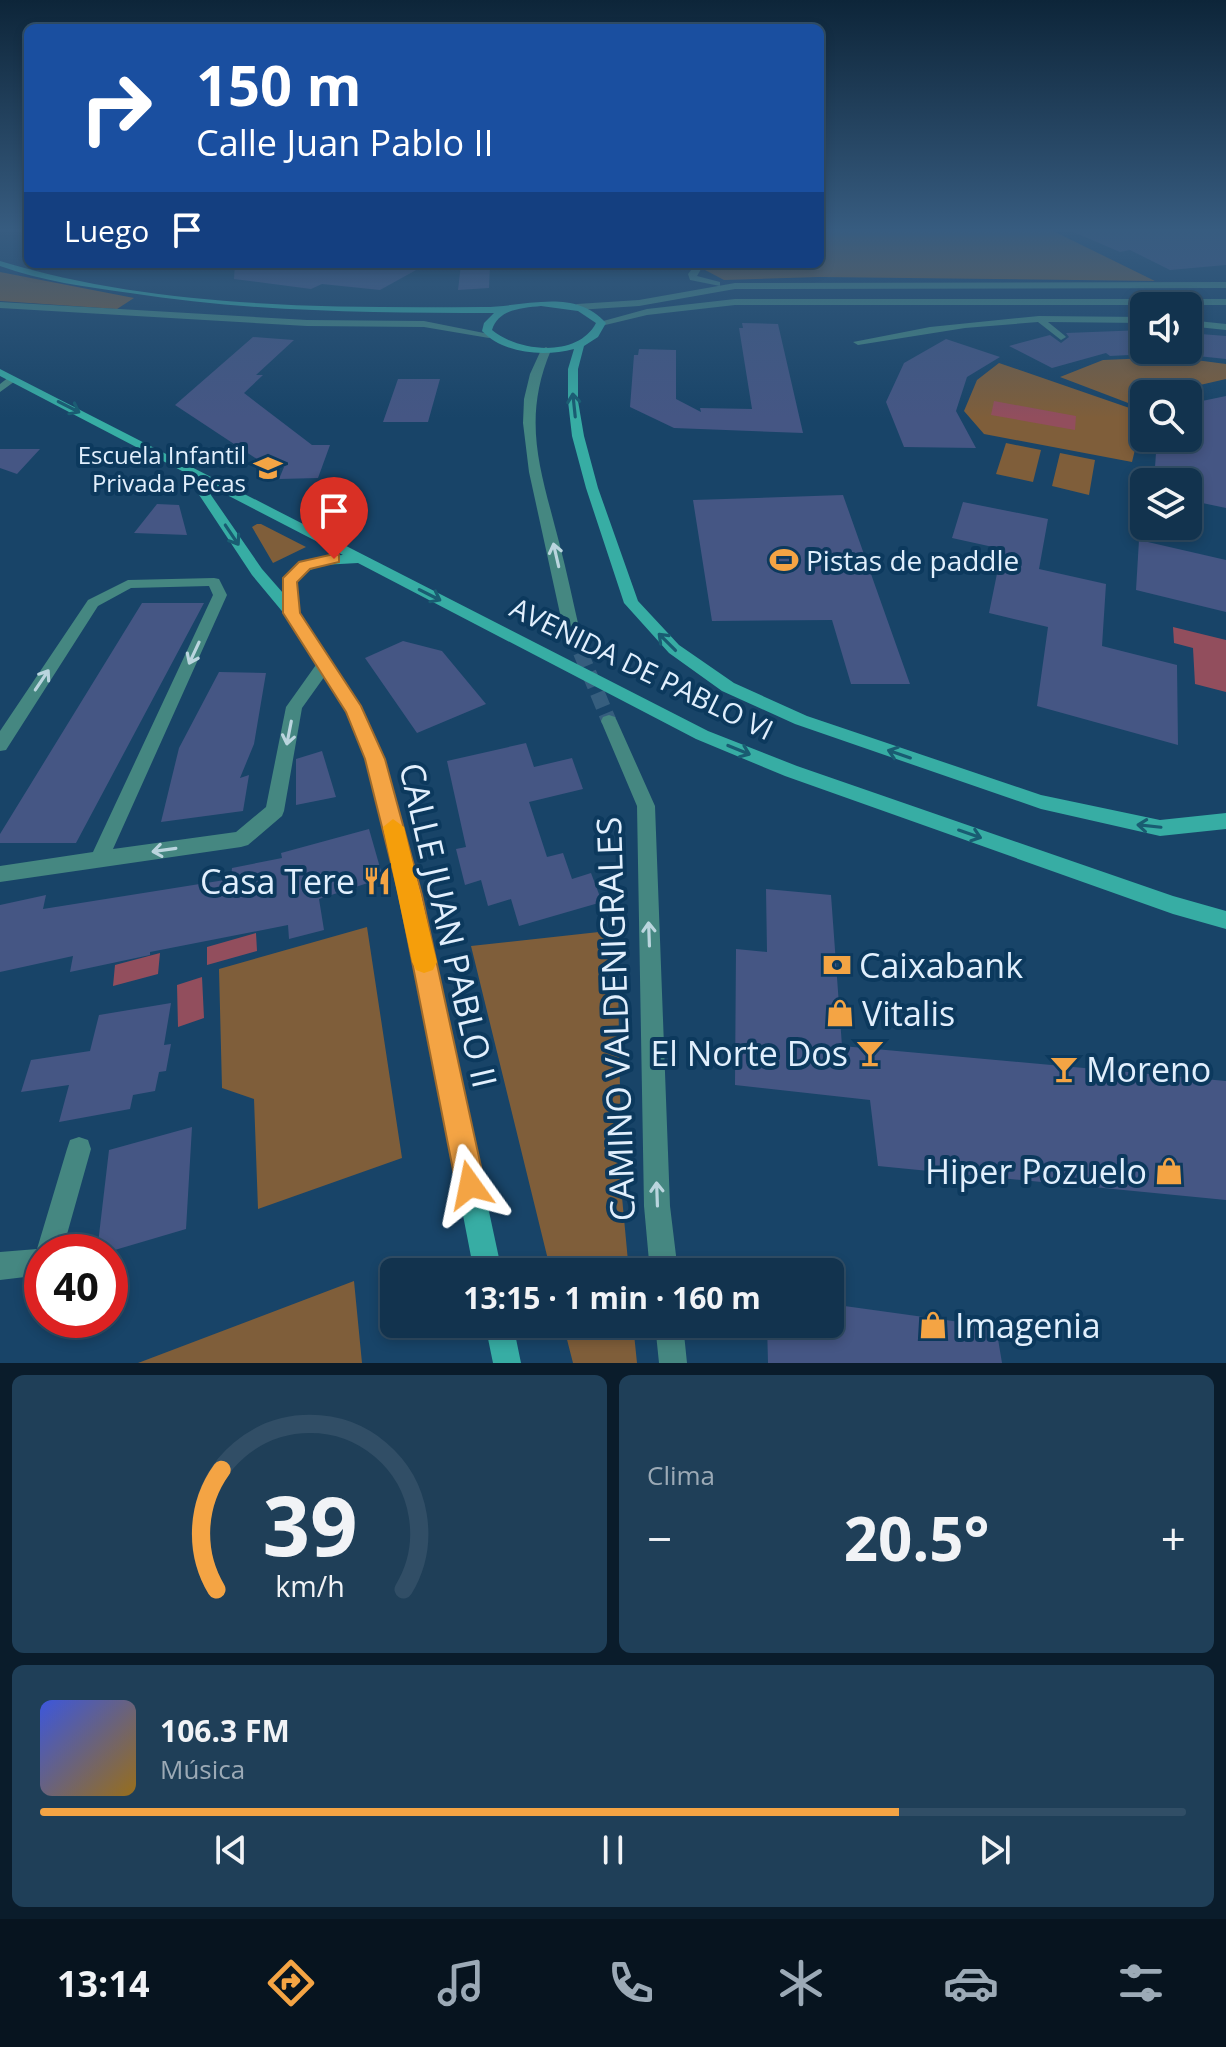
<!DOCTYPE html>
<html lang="es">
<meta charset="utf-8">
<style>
body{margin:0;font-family:"Open Sans",sans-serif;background:#1f3f58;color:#f1f3f6;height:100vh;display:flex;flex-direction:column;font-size:30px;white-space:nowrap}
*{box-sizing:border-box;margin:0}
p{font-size:26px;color:#9caab6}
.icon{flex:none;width:44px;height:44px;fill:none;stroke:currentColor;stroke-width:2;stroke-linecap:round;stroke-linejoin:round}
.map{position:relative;height:1363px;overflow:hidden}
.drawer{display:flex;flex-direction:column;gap:12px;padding:12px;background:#0a1c2b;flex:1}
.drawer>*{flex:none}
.hud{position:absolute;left:24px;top:24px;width:800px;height:244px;border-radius:12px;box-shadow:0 4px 12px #0003,0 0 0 2px #314e66;background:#1a4fa0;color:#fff;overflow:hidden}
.fabs{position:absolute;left:1130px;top:292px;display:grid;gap:16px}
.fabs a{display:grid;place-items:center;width:72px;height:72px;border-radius:12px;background:#12334e;box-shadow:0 4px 12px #0003,0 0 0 2px #314e66;font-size:40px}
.speed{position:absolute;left:24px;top:1234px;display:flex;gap:16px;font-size:40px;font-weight:700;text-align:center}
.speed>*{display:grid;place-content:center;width:104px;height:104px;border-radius:50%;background:#12334e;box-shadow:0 4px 12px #0003,0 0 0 2px #314e66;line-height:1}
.speed .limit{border:12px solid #d22;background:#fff;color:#111}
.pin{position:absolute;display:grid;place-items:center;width:68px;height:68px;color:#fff;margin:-82px -34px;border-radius:50% 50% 50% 0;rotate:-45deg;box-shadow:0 0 8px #0007}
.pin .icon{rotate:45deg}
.me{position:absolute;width:88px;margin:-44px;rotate:348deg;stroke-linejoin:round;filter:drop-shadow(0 0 6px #0008)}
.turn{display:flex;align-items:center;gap:28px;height:168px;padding:0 40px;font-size:36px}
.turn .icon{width:104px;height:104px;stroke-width:2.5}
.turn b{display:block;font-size:56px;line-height:68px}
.then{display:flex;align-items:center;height:76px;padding:0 40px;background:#0003;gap:16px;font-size:30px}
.big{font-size:60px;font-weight:700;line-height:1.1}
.drawer .widget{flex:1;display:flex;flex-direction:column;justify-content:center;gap:12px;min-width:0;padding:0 28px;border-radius:12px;background:#1f3f58}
.drawer .dial{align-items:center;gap:0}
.dial svg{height:208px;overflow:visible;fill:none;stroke:#314e66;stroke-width:7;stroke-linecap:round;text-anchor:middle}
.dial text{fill:#f1f3f6;stroke:none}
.song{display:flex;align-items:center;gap:24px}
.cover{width:96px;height:96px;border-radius:12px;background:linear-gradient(135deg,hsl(230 70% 55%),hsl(40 70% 35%))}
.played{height:8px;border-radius:4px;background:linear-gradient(90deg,#f4a444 75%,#314e66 75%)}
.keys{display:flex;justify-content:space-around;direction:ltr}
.heat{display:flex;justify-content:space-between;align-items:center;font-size:44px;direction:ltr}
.drawer .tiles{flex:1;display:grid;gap:12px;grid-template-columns:1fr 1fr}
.widget:last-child{grid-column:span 2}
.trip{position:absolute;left:380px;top:1258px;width:464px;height:80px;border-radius:12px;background:#12334e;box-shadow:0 4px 12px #0003,0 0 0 2px #314e66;font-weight:700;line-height:80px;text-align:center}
.tab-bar{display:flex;height:128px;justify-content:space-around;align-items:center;background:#07141f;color:#9caab6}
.tab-bar .icon{width:56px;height:56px}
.tab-bar .selected{color:#f4a444}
.tab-bar b{font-size:36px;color:#f1f3f6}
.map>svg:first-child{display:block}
.green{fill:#7f5e3a}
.water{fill:#924e5d}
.building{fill:#455684}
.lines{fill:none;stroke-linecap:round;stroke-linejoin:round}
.street-tunnel{stroke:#365e7e;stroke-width:15;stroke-dasharray:15 7;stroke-linecap:butt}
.street{fill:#458781;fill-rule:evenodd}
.secondary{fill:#37ada4;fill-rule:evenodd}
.oneway{stroke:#195c72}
.oneway2{stroke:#bad5de}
.route{fill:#f4a444;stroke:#9f6b2c;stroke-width:2}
.slow{fill:#f59e0b}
.labels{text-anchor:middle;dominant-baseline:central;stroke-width:8;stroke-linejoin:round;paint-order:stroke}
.far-poi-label{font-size:24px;fill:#e1effd;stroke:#0c395d;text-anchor:end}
.poi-label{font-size:28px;fill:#e1effd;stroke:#0c395d;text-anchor:start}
.street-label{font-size:28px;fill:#e1effd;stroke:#0c395d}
.near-poi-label{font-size:34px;fill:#e1effd;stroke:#0c395d;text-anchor:start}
.near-street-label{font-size:34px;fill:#e1effd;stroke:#0c395d}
</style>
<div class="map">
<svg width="1226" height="1363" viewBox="0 0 1226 1363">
<rect width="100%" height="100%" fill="#184468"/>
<!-- green -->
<path class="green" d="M820,228H1047L1155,281L819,277L724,280L705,270L710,264H820Z
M0,272L134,298L117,309L0,301Z
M1173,357L1226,364V379L1200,385L1184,394H1144V409L1060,377L1103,360Z
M999,363L1144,413L1132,462L984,434L964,411L977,380Z
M1006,443L1041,450L1033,482L996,474Z
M1060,453L1095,460L1089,495L1052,486Z
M257,524H261L306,547L273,563L252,527Z
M367,927L402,1158L258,1209L254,1099L222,1088L219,969Z
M617,930L622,1197L629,1272H551L471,946Z
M354,1281L362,1363H138Z
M563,1324H633L637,1363H573Z"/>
<!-- water -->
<path class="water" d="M994,401L1076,416L1075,430L991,415Z
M1173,627L1226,640V692L1195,684L1193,648L1174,643Z
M256,933L257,951L207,965V947Z
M160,953L158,974L113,986L115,965Z
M202,977L204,1018L178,1027L177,985Z"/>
<!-- building -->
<path class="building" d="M1064,228H1226V265L1170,270L1130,250L1120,252Z
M235,264H427L380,290L322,284L311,289L234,279Z
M461,264H490L489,288L458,290Z
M742,323L778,324L803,433L674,428L630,407L634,355H638L639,349L676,350V399L701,412L700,408L752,409L739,328H743Z
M1144,330V350L1168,353L1110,356L1106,353L1052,368L1009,346L1050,335L1061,343L1069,337L1066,333Z
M1188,333L1226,336V359L1188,355Z
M253,337L294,340L256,375H263L244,393L312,445H330L318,478L279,479L284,467L263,463L175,405Z
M946,339L1000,357L967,377L956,411L976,448L904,447L886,402L904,363Z
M398,379H440L428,422H383Z
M1226,396V508L1188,500V482H1154L1157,438H1188V413L1202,401Z
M0,449H40L17,474L0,468Z
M843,495L910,684H851L832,620L712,621L693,500Z
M963,502L1048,519L1039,569L1106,584L1102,646L1177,665L1178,745L1037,706L1048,627L989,613L1002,549L952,538Z
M157,504L179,505L187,535L134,533Z
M1139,540L1226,560V612L1136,590Z
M142,603H204L76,843H0V834Z
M403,641L442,651L486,704L417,733L365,658Z
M219,672L266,673L254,744L240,778L249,775L243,811L161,822L179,748Z
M526,743L534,767L572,758L583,789L529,802L547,857L563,853L572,879L591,873L602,902L519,926L511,899L488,906L481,880L465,885L456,849L466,847L447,761Z
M322,751L336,797L296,805V759Z
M369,829L383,878L319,899L324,930L289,939L288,925L150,952V955L70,972L73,956L0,972V905L46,895L43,909L231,879L232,868L282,858L281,853Z
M766,889L831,895L842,1046L1226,1081V1200L878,1166L870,1100L735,1085L736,949L767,952Z
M171,1003L164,1045L171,1044L166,1071L159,1072L155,1091L133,1095L130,1109L59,1122L69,1085L21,1092L31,1060L90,1051L99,1015Z
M192,1127L186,1229L108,1252H97L109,1150Z
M830,1304L996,1327L1002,1363H768L767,1324H830Z"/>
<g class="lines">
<!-- street-tunnel -->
<path class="street-tunnel" d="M572,632L609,721"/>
<!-- street -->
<path class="street" d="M696,264H704L697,276L720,282V286L690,280L688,274Z
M1226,282V288L735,289L639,306L577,310L573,307L577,304L639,300L735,283Z
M735,299H1226V305H735L647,315L601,326L596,323L647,309Z
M0,302L307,320L424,321L494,335L489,338L424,327L307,326L0,308Z
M1039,316L1144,317V323L1048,322L1064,335L1066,337L1061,340L1038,322L965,328L858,345L853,342L930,327Z
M1188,320L1226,324V330L1188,326Z
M546,347L551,350C521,421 541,471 559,542C567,572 573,602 580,632L572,637L564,632L529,472L523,423L524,399L530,374L541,350Z
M9,377L18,379L0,392V384Z
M214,578L219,579L227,595L113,849L236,832L266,807L286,707L318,662H330L332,666L302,708L284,811L282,816L248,845L241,847L0,882V866L93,852L213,595L209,586L131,588L98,606L6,750L0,751V731L88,600L128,580Z
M609,715L615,717L617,721L655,806L670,1206L678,1272H650L644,1206L637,806L601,721L603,717Z
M79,1137L88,1140L91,1149L62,1252H42V1275L0,1280V1252L37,1249L67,1149L70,1140Z
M655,1324H683L687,1363H659Z"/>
<!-- secondary -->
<path class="secondary" d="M0,261C155,308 323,308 484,307C525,307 574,287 606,323L598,337L584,346L578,369V401L584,436L598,488L638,601L679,645L734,683L807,716L1041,795L1160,820L1226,813V829L1160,836L1041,809L795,724L722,691L669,653L624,603L586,488L572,436L568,401V369L574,349C544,357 504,354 482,331L484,323L494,313C372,313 251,312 130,293C86,287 42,281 0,266ZM541,306L578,311L596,323C578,358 518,352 492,330C498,309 522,308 541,306Z
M0,369L708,731L797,766L1173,896L1226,911V929L1173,914L785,776L696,739L358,563L322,565L308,571L296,582L298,611L360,707L384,759L421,895L502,1272H474L401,895L366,759L346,712L286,616L252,575L184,472L0,376ZM202,482L343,555C318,556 298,561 282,581L283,593L262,569Z
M485,1324H513L521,1363H493Z"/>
</g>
<!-- one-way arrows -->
<defs><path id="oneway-shaft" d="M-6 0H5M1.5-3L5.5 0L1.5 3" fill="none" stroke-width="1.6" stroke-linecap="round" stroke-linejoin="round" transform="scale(2)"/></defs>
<g class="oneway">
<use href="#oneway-shaft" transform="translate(574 405) rotate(-96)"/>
<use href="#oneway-shaft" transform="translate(69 407) rotate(27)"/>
<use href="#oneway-shaft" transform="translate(232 535) rotate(56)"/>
<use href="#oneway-shaft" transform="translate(430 595) rotate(27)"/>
<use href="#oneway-shaft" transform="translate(667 642) rotate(-135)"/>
<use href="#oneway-shaft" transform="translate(739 750) rotate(22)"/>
<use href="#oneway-shaft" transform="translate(899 754) rotate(-161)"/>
<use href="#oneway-shaft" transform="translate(1149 826) rotate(-174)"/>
<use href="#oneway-shaft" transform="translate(970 834) rotate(19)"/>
</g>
<g class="oneway2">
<use href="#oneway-shaft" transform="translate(556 555) rotate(-103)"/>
<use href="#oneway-shaft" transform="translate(194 653) rotate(115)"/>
<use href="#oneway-shaft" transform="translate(42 680) rotate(-56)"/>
<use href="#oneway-shaft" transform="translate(289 733) rotate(101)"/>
<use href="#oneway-shaft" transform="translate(164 850) rotate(172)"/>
<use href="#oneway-shaft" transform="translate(649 934) rotate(-92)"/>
<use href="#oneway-shaft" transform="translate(657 1194) rotate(-92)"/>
</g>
<!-- sky -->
<linearGradient id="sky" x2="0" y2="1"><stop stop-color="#0d2539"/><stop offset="0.55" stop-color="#375c80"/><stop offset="1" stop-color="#375c80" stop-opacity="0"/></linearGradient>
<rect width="1226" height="418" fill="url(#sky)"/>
<!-- route -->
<path class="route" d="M334,554L339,555V562L310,569L297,582L300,613L361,706L385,759L422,895L485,1185L480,1195L470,1199L460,1195L456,1185L399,895L365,759L346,712L283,613V578L299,562Z"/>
<!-- slow -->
<path class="slow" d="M393,819L404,827L437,962L433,970L424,973L416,970L412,962L383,827Z"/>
<!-- icons -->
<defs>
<symbol id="school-bare" viewBox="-9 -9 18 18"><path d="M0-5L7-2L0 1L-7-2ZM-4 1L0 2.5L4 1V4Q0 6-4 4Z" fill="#f4a444" stroke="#0c395d" stroke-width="2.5" paint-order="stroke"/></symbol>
<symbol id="stadium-bare" viewBox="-9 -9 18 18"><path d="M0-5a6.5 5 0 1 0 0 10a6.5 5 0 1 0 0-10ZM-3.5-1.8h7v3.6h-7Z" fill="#f4a444" stroke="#0c395d" stroke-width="2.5" paint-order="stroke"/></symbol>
<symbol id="restaurant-bare" viewBox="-9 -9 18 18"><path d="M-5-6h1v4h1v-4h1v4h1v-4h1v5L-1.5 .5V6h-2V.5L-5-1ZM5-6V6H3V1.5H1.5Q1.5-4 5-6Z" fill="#f4a444" stroke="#0c395d" stroke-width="2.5" paint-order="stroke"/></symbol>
<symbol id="bank-bare" viewBox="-9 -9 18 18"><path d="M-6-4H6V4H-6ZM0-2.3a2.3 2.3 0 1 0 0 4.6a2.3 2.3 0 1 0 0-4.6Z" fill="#f4a444" stroke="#0c395d" stroke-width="2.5" paint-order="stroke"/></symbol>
<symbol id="shop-bare" viewBox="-9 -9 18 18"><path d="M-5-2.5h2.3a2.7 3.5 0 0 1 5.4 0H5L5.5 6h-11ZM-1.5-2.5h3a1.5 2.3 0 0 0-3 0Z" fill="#f4a444" stroke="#0c395d" stroke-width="2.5" paint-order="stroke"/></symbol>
<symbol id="bar-bare" viewBox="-9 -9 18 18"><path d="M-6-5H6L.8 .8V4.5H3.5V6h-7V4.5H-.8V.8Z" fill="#f4a444" stroke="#0c395d" stroke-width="2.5" paint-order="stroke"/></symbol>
</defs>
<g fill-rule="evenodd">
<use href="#school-bare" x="248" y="448" width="40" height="40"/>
<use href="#stadium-bare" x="764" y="540" width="40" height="40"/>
<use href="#restaurant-bare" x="357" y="861" width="40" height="40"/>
<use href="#bank-bare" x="817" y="945" width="40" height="40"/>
<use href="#shop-bare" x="820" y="993" width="40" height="40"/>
<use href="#bar-bare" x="850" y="1033" width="40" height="40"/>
<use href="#bar-bare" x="1044" y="1049" width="40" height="40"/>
<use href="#shop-bare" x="1149" y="1151" width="40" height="40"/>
<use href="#shop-bare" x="913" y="1305" width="40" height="40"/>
</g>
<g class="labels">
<!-- far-poi labels -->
<g class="far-poi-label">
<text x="246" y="454">Escuela Infantil<tspan x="246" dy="28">Privada Pecas</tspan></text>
</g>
<!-- poi labels -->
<g class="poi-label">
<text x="806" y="560">Pistas de paddle</text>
</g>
<!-- street labels -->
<g class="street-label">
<text transform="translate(642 668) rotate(26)">AVENIDA DE PABLO VI</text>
</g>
<!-- near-poi labels -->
<g class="near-poi-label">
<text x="355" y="881" text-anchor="end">Casa Tere</text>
<text x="859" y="965">Caixabank</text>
<text x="862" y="1013">Vitalis</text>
<text x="848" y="1053" text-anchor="end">El Norte Dos</text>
<text x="1086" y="1069">Moreno</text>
<text x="1147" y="1171" text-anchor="end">Hiper Pozuelo</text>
<text x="955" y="1325">Imagenia</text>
</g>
<!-- near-street labels -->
<g class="near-street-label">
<text transform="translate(449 925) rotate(77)">CALLE JUAN PABLO II</text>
<text transform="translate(615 1019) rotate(-92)">CAMINO VALDENIGRALES</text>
</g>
</g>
</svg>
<div class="fabs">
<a><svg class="icon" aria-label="sound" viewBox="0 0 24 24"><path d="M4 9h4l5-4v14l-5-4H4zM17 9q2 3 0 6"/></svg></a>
<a><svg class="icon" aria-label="search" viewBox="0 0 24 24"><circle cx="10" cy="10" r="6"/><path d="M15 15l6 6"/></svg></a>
<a><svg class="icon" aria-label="layers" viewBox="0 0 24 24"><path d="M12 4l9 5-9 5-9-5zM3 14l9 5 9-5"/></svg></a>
</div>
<div class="speed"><div class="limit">40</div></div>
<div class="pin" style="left:334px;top:559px;background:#d93025"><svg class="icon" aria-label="arrive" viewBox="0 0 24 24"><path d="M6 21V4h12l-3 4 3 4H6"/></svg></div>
<svg class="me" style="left:470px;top:1185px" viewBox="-20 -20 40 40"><path d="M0-17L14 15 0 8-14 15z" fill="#f4a444" stroke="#fff" stroke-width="4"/></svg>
<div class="trip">13:15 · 1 min · 160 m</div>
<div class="hud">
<div class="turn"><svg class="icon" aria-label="right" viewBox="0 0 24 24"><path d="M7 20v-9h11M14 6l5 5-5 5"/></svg><div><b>150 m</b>Calle Juan Pablo II</div></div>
<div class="then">Luego<svg class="icon" aria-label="arrive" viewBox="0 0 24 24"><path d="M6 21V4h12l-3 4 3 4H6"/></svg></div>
</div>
</div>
<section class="drawer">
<div class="tiles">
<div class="widget dial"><svg viewBox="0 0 100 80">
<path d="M14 69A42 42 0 1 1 86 69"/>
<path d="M14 69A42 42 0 0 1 16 23" stroke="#f4a444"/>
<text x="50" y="56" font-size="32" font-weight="700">39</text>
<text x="50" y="72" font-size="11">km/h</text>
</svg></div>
<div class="widget"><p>Clima</p>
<div class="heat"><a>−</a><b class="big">20.5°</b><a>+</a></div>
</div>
<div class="widget">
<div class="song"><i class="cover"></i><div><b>106.3 FM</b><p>Música</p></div></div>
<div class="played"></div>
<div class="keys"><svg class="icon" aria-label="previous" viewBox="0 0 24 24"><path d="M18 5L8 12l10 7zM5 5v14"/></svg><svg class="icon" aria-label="pause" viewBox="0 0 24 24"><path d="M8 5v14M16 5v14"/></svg><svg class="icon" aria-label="next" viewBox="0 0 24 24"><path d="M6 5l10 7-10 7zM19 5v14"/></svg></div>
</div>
</div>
</section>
<nav class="tab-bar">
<b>13:14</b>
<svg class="icon selected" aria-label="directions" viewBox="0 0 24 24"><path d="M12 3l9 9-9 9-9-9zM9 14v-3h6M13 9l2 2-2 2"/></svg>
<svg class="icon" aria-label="music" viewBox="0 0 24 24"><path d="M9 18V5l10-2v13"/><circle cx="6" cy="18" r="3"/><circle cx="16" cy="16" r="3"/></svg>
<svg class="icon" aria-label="phone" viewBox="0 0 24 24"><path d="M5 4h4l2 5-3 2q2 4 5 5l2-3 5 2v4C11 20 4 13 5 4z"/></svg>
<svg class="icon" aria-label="climate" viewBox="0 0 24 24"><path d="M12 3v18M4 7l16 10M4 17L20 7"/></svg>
<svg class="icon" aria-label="car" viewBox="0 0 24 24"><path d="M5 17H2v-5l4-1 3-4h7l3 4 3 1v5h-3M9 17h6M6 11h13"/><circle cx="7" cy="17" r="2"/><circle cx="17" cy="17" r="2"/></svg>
<svg class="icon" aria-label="filters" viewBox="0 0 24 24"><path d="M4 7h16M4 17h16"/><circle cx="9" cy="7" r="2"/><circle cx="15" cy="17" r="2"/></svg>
</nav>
